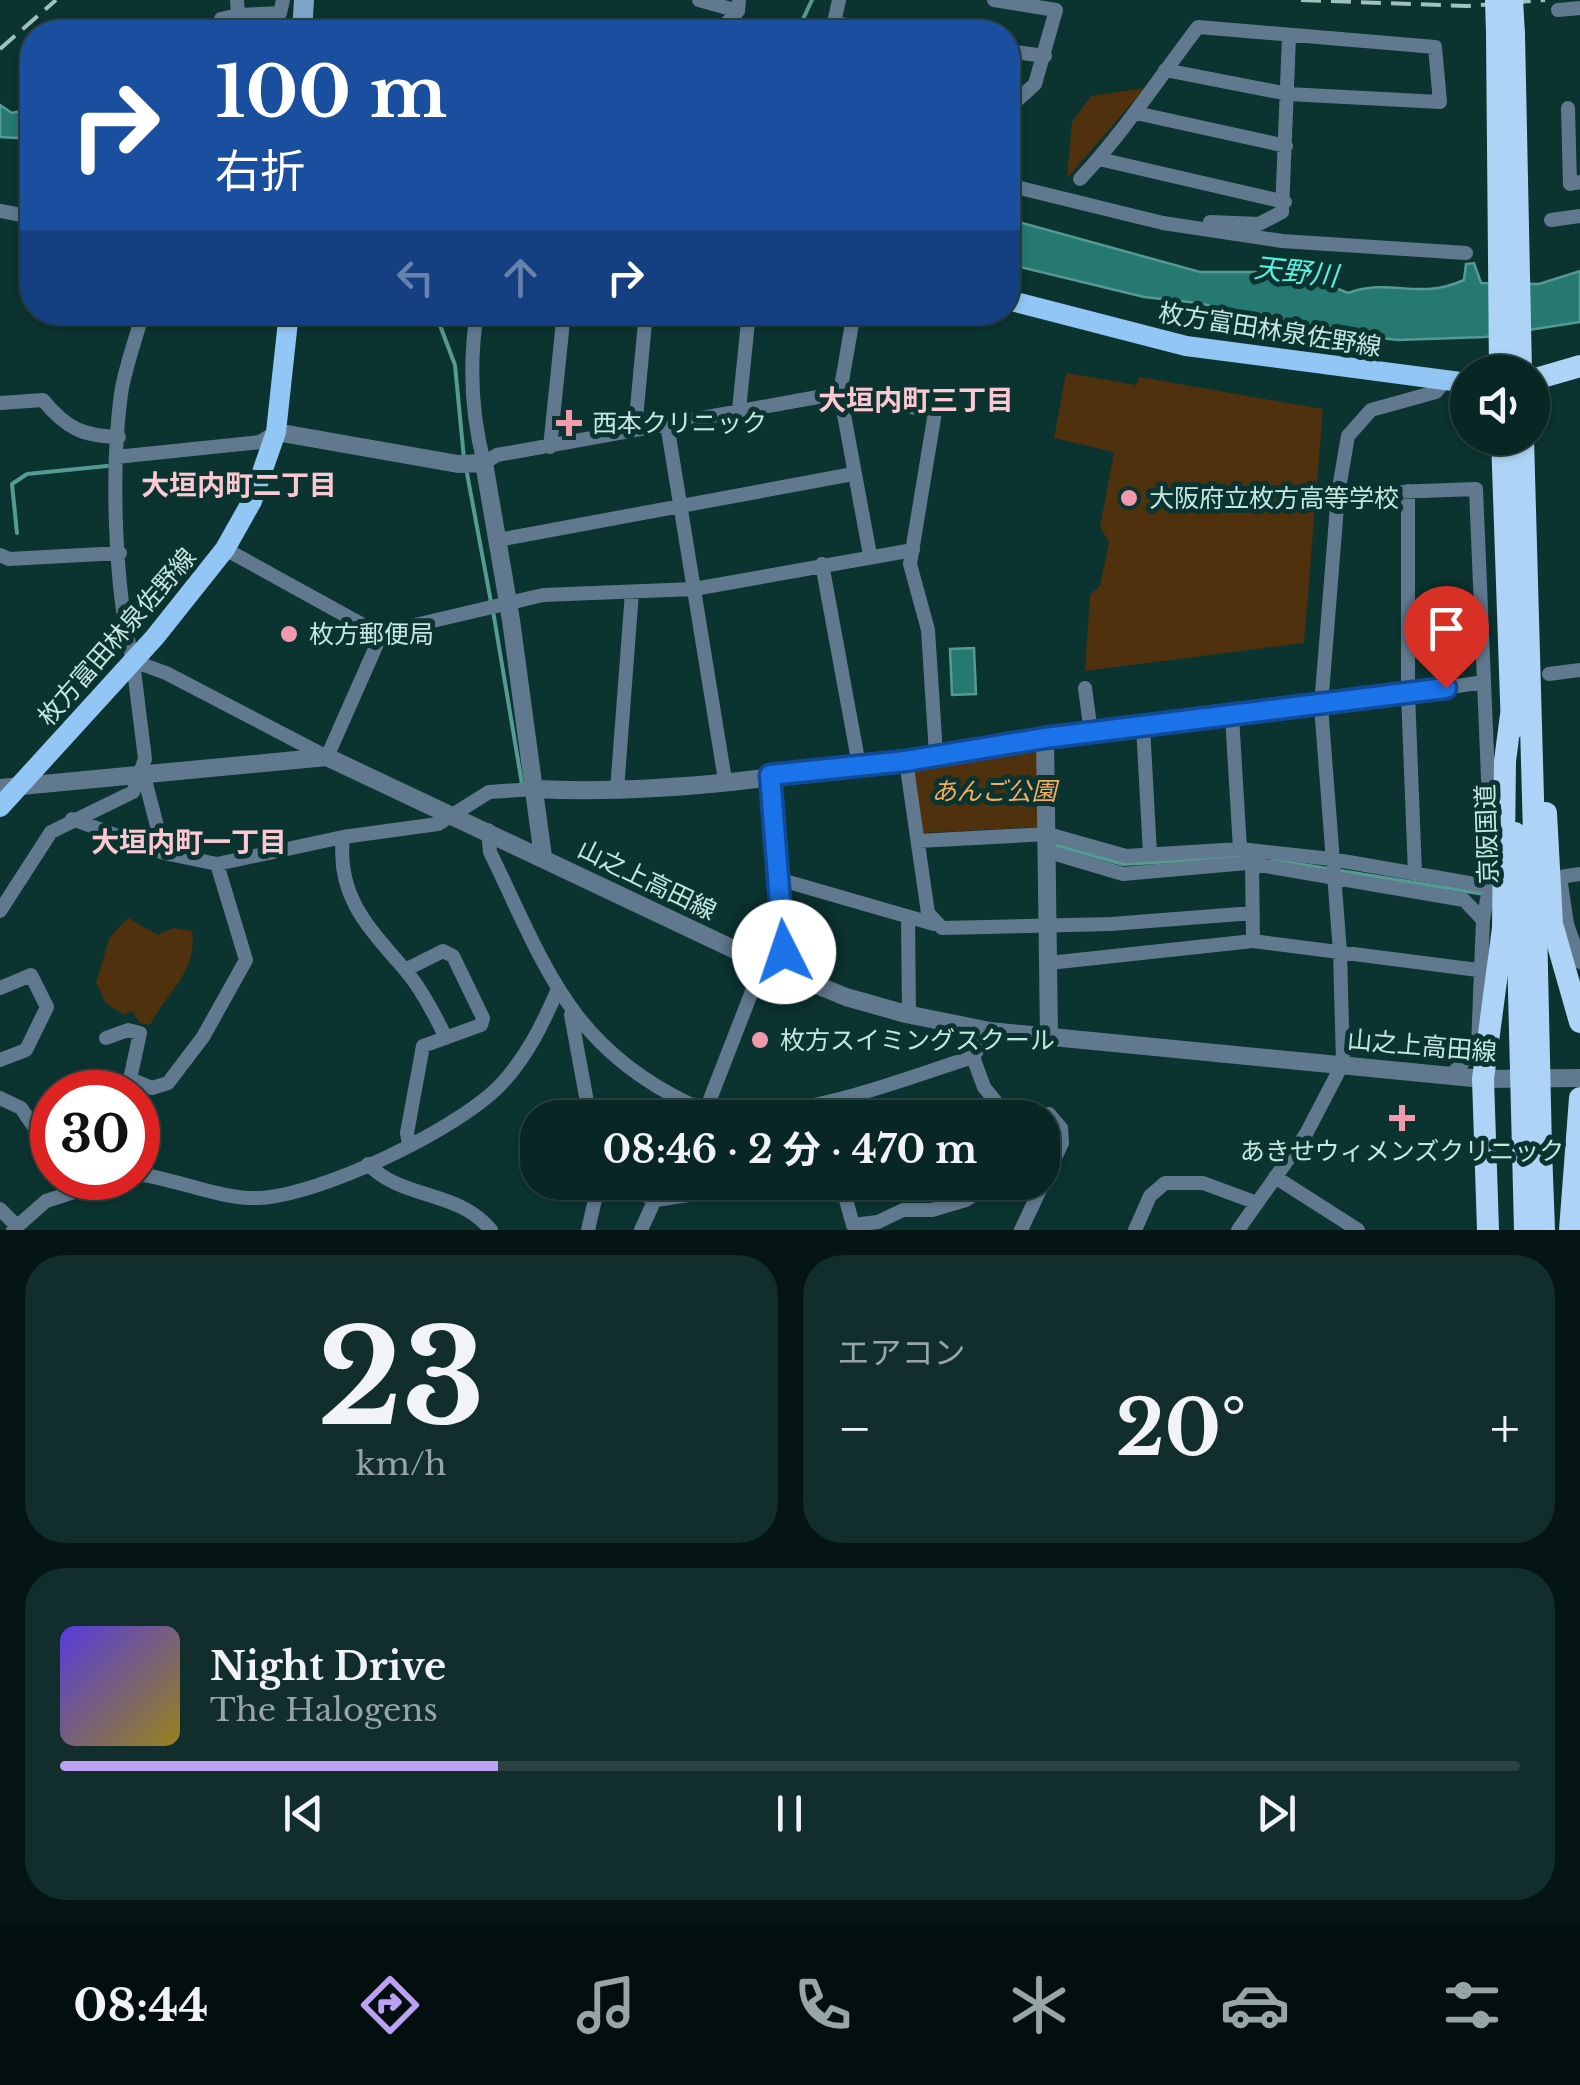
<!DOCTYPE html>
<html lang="ja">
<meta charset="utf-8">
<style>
body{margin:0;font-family:"Libre Baskerville","Noto Sans JP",serif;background:#112e2c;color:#f1f3f6;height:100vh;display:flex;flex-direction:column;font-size:38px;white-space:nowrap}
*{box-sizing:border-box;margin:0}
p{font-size:32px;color:#98a5a6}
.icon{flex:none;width:55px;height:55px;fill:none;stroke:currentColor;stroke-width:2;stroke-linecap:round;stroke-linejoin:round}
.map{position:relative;height:1230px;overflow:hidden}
.details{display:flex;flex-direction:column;gap:25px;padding:25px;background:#041514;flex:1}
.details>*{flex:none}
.guide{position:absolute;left:20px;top:20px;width:1000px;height:305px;border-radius:40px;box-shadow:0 2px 8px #0004,0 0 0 2px #294341;background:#1a4fa0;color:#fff;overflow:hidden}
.fabs{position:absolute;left:1450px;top:355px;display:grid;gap:20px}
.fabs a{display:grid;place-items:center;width:100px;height:100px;border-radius:50%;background:#082624;box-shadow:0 2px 8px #0004,0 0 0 2px #294341;font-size:50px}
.speed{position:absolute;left:30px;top:1070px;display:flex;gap:20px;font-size:50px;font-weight:700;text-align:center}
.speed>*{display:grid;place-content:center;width:130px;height:130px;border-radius:50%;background:#082624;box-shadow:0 2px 8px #0004,0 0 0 2px #294341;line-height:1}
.speed .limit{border:15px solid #d22;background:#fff;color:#111}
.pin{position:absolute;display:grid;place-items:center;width:85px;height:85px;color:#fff;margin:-102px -42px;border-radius:50% 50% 50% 0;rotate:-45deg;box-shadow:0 0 10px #0007}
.pin .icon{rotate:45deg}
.me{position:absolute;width:110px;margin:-55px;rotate:356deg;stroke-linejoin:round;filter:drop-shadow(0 0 8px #0008)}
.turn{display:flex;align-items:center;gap:35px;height:210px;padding:0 30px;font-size:45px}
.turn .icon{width:130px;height:130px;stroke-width:2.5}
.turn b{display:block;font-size:70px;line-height:85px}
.lanes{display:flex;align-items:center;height:95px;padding:0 30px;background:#0003;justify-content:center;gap:50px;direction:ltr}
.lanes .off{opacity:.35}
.big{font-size:75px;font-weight:700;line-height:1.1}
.details .tile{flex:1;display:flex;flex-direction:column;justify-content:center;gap:15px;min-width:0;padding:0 35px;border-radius:40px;background:#112e2c}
.details .dial{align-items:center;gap:0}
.dial b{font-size:130px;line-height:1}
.song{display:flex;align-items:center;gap:30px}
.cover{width:120px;height:120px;border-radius:15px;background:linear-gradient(135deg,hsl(250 70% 55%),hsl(50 70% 35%))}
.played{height:10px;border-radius:5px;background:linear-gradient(90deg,#bca0f2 30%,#294341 30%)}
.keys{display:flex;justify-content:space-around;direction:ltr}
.heat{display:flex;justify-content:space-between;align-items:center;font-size:55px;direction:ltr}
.details .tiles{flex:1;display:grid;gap:25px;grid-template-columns:1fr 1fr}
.tile:last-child{grid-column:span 2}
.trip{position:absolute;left:520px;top:1100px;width:540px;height:100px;border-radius:40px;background:#082624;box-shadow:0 2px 8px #0004,0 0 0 2px #294341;font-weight:700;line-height:100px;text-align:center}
.tabs{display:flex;height:160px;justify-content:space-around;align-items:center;background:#030f0e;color:#98a5a6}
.tabs .icon{width:70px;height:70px}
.tabs .selected{color:#bca0f2}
.tabs b{font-size:45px;color:#f1f3f6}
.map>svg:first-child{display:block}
.green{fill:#4f310e}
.water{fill:#267971;stroke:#559a93;stroke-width:2.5}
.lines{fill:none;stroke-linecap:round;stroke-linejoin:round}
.stream{stroke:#559a93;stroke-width:4}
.pedestrian{stroke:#61798f;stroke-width:10}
.minor{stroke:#61798f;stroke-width:14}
.tertiary{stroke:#61798f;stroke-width:18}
.secondary{stroke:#7da5c8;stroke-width:20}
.primary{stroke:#92c6f4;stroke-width:20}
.trunk{stroke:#add4f6;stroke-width:22}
.rail{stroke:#9ec2bd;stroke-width:4;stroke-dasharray:20 10;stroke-linecap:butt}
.trunk-bridge{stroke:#add4f6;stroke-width:22}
.route-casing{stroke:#114b97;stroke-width:25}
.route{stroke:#1a73e8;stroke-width:18}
.poi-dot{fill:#f29aad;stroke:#0b3330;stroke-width:4}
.labels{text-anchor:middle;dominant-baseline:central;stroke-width:10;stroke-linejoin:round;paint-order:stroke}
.street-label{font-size:25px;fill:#c4e7e2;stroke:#0b3330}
.poi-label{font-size:25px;fill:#c4e7e2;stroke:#0b3330;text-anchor:start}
.park-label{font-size:25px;font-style:italic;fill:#f8ad5e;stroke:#0b3330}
.water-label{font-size:28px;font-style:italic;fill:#59f1e2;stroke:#0b3330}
.neighbourhood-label{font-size:28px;font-weight:bold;fill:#fcc8d2;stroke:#0b3330}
</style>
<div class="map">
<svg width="1580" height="1230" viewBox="0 0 1580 1230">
<rect width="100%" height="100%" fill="#0b3330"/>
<!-- green -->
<path class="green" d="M1145,88L1067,178L1072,122L1091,96Z
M1066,373L1136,385L1139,377L1323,409L1304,643L1085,671L1090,595L1100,586L1109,542L1100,527L1114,452L1054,438Z
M1039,744L1040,827L922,833L912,765Z
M128,918L158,935L173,928L192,931C198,972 167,991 150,1025L140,1023L132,1011L124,1015L105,1002L96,982L110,937Z"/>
<!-- water -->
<path class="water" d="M0,105L12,113L32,108V139L0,137Z
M1008,219L1200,272H1296L1348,293C1391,277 1418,301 1464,280L1466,264L1474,263L1481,283L1539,284L1580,271V322L1485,337L1398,340L1338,333L1198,303L1144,297L1008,264Z
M974,648L976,694L952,695L950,649Z"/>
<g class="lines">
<!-- stream -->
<path class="stream" d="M797,32L812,0
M435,312L455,365L464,459
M466,468L491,602
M17,533L12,484L27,474L107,466
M493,611L522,784
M1055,845L1123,864L1242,857
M1272,860L1484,894"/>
<!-- pedestrian -->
<path class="pedestrian" d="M114,647H119"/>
<!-- minor -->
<path class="minor" d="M699,0L738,11
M994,0L1056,10L1035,84L1014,103L1008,102
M1558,10L1580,8
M238,15L280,13L283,0
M221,19L238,15L237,0
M834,23L891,32
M718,32L738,11L739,0
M832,32L839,0
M1008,51L1045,56
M1568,108L1570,184L1580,182
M1136,113L1286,146
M1099,159L1285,202
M1080,179C1124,132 1159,78 1198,27L1435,47L1440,102L1288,94L1165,70
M1008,185L1163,223L1282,241L1466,253
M0,211L32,217
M1551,220L1580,216
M1210,222L1259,224L1282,212L1289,36
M143,312C136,339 125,367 121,394C111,466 114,590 133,661L166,673L327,757L381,635L394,630L543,595L694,589L913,550
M477,312C469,363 471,413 484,463L497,455L840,393L935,412L910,564L928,630L936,754
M854,312L840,393L870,555
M0,403L43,400C66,428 82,436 119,437
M739,410L749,312
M667,424L725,780
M635,429L646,312
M550,447L564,312
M116,457L260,442L276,432
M1408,491V693L1415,874
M1338,494L1476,489L1492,874L1483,920
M498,540L853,474
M225,549L381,635
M0,555L9,559L120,553
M822,564L859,765
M1549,674L1580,670
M1085,688L1091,733
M1321,706L1484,682
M1232,716L1240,849
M1143,726L1150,854
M906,761L928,913L942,928L1111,924L1253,913
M143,772L164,853
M770,775L784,952L776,969
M617,790L632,592
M72,819L164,853L217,864L343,837L438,824L489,792L535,789
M488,830L490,852C545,965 569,1047 690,1104L686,1118
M343,837C336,897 370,929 406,971C422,990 435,1015 446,1038
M918,841L1048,834L1126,856L1240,849L1331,859L1498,888
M1049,852L1123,874L1247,863L1464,900L1483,920L1478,1047L1450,1076
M1252,864L1253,941
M1580,874L1560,877L1567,924L1580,962
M778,879L934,924
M0,911L51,832L133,792L145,759L133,662
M908,917L909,1015
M1049,963L1253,941L1478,970
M405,970L443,951L453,956L483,1018L481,1025L423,1046L407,1133L409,1144
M0,988L31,975L47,1007L26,1050L0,1060
M571,1015L590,1118
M106,1038L128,1030L140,1033L130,1079L152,1088L168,1083L203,1037L246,960L217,864
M973,1057L984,1087L1008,1117
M0,1098L21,1108L52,1153
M690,1104C707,1107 727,1114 744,1114C822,1112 900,1080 973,1057L990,1031
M707,1107L763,963
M1007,1118L1049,1114L1061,1128L1062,1143L1021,1230
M368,1164C402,1200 457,1189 491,1230
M138,1174C176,1179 219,1199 258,1198C320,1196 464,1127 504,1081C529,1053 543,1023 558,989
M1275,1177L1358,1230
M612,1182L656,1200L775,1182
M841,1182L853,1225L878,1222L903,1210H932L966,1200L993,1182
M1021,1182L1040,1189
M0,1209L16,1225
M13,1230L46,1201L117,1178
M588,1230L599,1182
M641,1230L663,1182
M1135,1230L1150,1196L1165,1183H1203L1257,1203
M1238,1230L1306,1134L1343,1063L1340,952L1321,706L1338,494L1348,436L1371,410L1436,392L1444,382"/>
<!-- tertiary -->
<path class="tertiary" d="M276,432L458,464L484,463L511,620L543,857
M1045,738L1049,1036
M0,788L327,757L763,963L846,997L906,1014L990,1031L1483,1079L1580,1078
M535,789C698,797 865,763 1026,740C1124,726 1222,717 1321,706"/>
<!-- secondary -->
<path class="secondary" d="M302,32L304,0"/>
<!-- primary -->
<path class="primary" d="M1008,300L1186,346L1468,383
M0,807L155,637L225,549L252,501L276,432L289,312"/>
<!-- trunk -->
<path class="trunk" d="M1497,34L1500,372
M1514,34L1521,372
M1532,380L1580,366
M1502,438L1512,729
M1523,438L1534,834
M1546,813L1552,924L1580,1022
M1541,1149L1544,1230
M1523,1150L1525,1230
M1488,1230L1483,1079L1503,928L1505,761L1511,715
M1570,1230L1580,1098"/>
<!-- rail -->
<path class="rail" d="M1301,0L1467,6L1545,0
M0,49L56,0"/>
<!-- trunk-bridge -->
<path class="trunk-bridge" d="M1496,0L1497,34
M1512,0L1514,34
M1515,833L1523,1150
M1534,834L1541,1149"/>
</g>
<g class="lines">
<defs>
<path id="route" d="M784,952L770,775L906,761L1045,738L1446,688"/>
</defs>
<!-- route casing -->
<use href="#route" class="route-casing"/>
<!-- route -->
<use href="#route" class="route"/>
</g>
<!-- markers -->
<g class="poi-dot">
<path d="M564 408h10v10h10v10h-10v10h-10v-10h-10v-10h10z"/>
<circle cx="1129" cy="498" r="10"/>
<circle cx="289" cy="634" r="10"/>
<circle cx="760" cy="1040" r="10"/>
<path d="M1397 1103h10v10h10v10h-10v10h-10v-10h-10v-10h10z"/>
</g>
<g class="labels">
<!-- street labels -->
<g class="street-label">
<text transform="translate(1270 330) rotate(9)">枚方富田林泉佐野線</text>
<text transform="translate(117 637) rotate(-49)">枚方富田林泉佐野線</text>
<text transform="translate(1487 834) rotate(-92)">京阪国道</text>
<text transform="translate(647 880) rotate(26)">山之上高田線</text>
<text transform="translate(1422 1046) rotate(5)">山之上高田線</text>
</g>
<!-- poi labels -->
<g class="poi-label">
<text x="592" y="423">西本クリニック</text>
<text x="1149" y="498">大阪府立枚方高等学校</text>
<text x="309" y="634">枚方郵便局</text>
<text x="780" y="1040">枚方スイミングスクール</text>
<text x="1402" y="1151" text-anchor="middle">あきせウィメンズクリニック</text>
</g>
<!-- park labels -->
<g class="park-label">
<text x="994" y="791">あんご公園</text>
</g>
<!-- water labels -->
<g class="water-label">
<text transform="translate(1296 272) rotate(6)">天野川</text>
</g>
<!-- neighbourhood labels -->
<g class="neighbourhood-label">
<text x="916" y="400">大垣内町三丁目</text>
<text x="239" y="485">大垣内町二丁目</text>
<text x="189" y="842">大垣内町一丁目</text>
</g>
</g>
</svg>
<div class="fabs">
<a><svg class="icon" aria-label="sound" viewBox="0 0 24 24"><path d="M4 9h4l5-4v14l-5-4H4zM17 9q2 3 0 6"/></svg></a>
</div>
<div class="speed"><div class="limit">30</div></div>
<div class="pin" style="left:1446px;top:688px;background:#d93025"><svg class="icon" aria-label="arrive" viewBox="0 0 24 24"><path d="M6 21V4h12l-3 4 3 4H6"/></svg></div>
<svg class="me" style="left:784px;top:952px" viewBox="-20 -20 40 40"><circle r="19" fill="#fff"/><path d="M0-13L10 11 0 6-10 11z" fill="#1a73e8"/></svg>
<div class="trip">08:46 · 2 分 · 470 m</div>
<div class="guide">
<div class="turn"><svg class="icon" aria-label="right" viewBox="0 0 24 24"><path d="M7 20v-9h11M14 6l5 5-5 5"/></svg><div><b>100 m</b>右折</div></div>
<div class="lanes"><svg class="icon off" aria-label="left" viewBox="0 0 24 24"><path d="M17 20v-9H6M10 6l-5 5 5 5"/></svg><svg class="icon off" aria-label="ahead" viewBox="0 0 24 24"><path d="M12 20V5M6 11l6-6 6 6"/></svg><svg class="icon" aria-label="right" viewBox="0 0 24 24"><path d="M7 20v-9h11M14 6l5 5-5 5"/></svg></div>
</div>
</div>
<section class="details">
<div class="tiles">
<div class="tile dial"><b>23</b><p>km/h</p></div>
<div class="tile"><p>エアコン</p>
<div class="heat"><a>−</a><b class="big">20°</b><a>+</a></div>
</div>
<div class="tile">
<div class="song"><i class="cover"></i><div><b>Night Drive</b><p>The Halogens</p></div></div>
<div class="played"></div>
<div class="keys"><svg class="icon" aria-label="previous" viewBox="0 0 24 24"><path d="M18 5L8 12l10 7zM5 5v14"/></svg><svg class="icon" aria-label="pause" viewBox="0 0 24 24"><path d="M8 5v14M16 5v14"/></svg><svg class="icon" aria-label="next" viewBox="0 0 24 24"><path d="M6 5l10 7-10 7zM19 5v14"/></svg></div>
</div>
</div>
</section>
<nav class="tabs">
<b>08:44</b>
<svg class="icon selected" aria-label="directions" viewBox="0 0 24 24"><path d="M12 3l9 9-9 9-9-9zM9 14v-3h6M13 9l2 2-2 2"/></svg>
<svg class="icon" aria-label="music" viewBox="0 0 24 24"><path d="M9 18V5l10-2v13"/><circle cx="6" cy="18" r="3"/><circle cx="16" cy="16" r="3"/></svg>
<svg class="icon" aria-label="phone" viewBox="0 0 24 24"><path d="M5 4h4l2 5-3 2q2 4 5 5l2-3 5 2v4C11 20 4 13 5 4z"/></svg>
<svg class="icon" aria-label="climate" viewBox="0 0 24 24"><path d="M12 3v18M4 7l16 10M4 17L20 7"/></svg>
<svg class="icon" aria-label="car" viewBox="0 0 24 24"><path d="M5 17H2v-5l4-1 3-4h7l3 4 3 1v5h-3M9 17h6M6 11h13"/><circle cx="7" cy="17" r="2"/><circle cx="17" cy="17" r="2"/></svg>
<svg class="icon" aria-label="filters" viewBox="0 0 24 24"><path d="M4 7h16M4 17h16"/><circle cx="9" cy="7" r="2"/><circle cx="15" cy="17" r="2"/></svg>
</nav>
